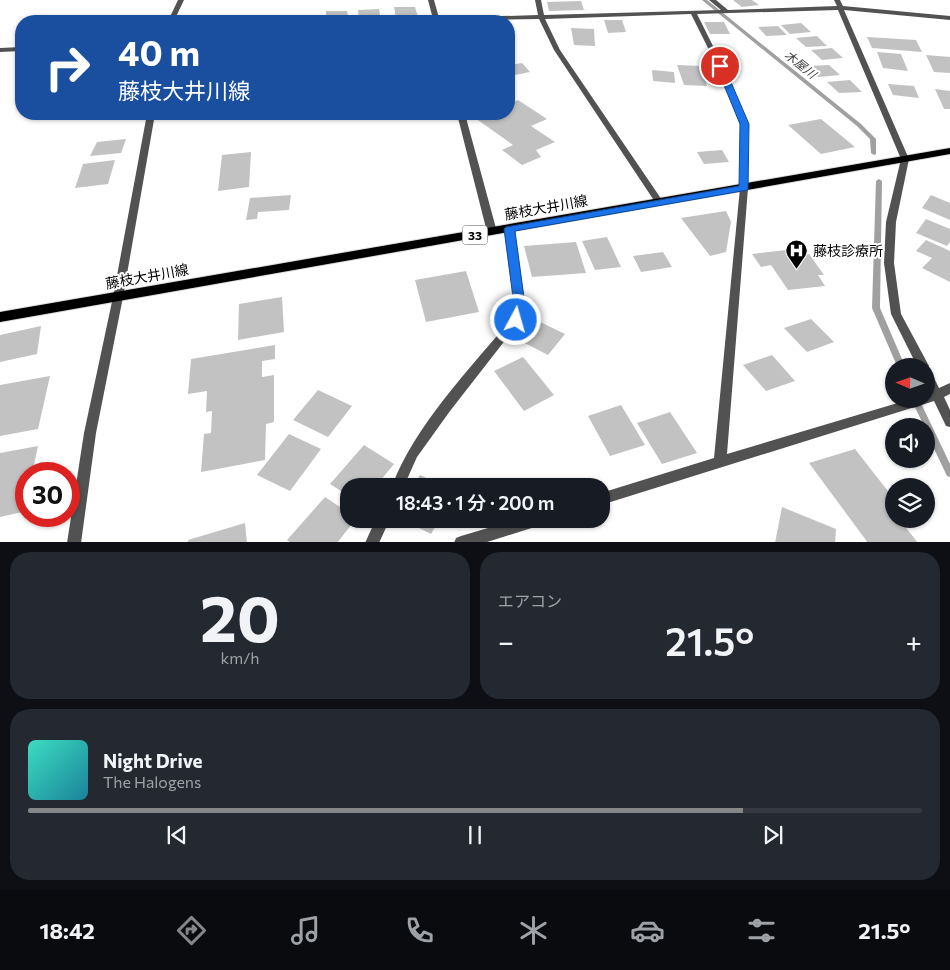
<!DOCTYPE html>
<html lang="ja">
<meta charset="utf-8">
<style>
body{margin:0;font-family:Commissioner,"Noto Sans JP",sans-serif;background:#242831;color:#f1f3f6;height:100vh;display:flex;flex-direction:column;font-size:19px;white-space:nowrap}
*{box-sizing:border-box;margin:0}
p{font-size:16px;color:#9ea1a6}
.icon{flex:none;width:28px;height:28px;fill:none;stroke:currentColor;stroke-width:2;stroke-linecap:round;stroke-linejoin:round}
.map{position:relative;height:542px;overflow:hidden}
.panel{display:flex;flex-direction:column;gap:10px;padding:10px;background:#0d0f14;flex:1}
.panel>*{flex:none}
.hud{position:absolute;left:15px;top:15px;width:500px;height:105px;border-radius:20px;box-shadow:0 1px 4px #0004;background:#1a4fa0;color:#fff;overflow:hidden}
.needle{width:32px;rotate:272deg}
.fabs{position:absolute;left:885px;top:358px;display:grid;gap:10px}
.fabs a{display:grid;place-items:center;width:50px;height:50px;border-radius:50%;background:#171b24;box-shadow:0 1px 4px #0004;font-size:25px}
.speed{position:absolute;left:15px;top:462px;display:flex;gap:10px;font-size:25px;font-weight:700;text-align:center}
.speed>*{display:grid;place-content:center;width:65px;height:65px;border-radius:50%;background:#171b24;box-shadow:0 1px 4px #0004;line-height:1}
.speed .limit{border:8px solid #d22;background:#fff;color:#111}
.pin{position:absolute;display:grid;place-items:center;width:42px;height:42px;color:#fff;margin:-21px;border:2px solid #fff;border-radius:50%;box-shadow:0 1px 5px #0007}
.me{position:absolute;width:55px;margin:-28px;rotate:6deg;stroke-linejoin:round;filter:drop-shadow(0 0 4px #0008)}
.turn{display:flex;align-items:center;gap:18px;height:105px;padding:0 20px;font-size:22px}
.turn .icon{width:65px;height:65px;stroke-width:2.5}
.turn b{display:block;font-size:35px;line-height:42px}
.big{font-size:38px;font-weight:600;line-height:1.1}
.panel .card{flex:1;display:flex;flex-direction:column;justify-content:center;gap:8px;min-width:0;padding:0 18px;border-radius:20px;background:#242831}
.panel .dial{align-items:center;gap:0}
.dial b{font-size:65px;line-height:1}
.song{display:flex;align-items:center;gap:15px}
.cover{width:60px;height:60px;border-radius:8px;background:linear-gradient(135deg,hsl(170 70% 55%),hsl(190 70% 35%))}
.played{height:5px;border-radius:2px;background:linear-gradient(90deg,#858687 80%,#363941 80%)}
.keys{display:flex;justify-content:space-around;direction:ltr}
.heat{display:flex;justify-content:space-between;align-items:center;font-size:28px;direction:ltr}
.panel .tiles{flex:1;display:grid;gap:10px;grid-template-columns:1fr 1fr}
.card:last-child{grid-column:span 2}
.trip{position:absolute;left:340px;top:478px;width:270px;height:50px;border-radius:20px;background:#171b24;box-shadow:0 1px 4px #0004;font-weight:600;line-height:50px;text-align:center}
.menu{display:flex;height:80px;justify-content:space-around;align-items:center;background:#090b0e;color:#9ea1a6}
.menu .icon{width:35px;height:35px}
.menu .current{color:#858687}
.menu b{font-size:22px;color:#f1f3f6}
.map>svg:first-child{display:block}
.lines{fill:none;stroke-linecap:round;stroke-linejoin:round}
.stream{fill:#a0a0a0;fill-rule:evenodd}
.building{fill:#c2c2c2}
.primary-casing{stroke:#dbdbdb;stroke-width:2}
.minor{fill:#525252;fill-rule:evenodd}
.tertiary{fill:#525252;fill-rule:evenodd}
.primary{fill:#000;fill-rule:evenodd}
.route{fill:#1a73e8;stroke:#114b97}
.labels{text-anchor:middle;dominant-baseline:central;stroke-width:4;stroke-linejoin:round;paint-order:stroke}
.far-water-label{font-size:12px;font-style:italic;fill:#414141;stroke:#fff}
.shield{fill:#fff;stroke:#4c4c4c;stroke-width:1}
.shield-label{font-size:12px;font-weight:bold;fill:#000}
.street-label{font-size:14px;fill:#000;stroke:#fff}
.poi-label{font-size:14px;fill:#000;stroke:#fff;text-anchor:start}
</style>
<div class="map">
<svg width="950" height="543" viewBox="0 0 950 543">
<rect width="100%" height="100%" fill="#fff"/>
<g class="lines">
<!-- stream -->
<path class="stream" d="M702,0H707L861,124L876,139V154L874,155L871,153L870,139L857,126Z
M879,179L882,181L880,308L905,366H897L872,308L876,181Z
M911,399H919L950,464V477L947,476L926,432V426H924Z"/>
</g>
<!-- building -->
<path class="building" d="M733,0H752L759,5L742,7Z
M581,1L584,10L549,11L547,2Z
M394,7H415L418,17L396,18Z
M379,9L381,20L359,21L358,10Z
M326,11H347L349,21H326Z
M604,20H622L626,32L608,33Z
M704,22H724L730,34H710Z
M801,23L811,32L790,34L781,25Z
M778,26L787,35L766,36L758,27Z
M571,28L594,29L595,46L574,45Z
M817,36L827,46L806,47L796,38Z
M867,37L916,40L922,52L872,48Z
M832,48L843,58L822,60L811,50Z
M877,52L901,54L908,71L883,68Z
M926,55L950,57V73L934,72Z
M522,63L530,72L510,76L509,65Z
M677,65L702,66L707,86L684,85Z
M829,65L840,75L818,77L807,66Z
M652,70L674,72L675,83L653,81Z
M850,80L862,92L839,93L827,82Z
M888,84L914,86L919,98L893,95Z
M935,89L950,91V109H944Z
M518,100L547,119L531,126L555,142L536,150L541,157L522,165L502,150L513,145L475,118L484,114H509V104Z
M821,119L855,147L821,154L788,125Z
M126,139L121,153L90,156L97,142Z
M722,150L729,162L704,164L697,152Z
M251,152L249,187L218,191L222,155Z
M115,160L108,184L75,188L83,164Z
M291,195L289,210L258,212L257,219L246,220L250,198Z
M931,195L950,203V220L922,208Z
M726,211L731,222L726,252L710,256L681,218Z
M926,219L950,229V242L947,246L916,233Z
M607,237L621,267L595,270L582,241Z
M926,240L950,251V282L922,268L932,258L916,251Z
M576,242L586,273L532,277L524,246Z
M795,249L800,255L809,254L824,275H818L825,286L788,290L771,265L761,267L752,254Z
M663,252L672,267L641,272L633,256Z
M466,271L479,312L426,322L415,280Z
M282,297L284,332L238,340L239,304Z
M532,318L565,334L548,355L515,338Z
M811,319L834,342L807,352L784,328Z
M41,326L37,354L0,362V335Z
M275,345V359L262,361V377L274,375V422L266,424L265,460L201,472L204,434L211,433L212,411L206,412L207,391L188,394L191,359Z
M772,355L795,381L766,391L743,365Z
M523,357L554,395L524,411L494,371Z
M50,376L38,429L0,436V385Z
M318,390L352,406L328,437L293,420Z
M621,405L645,445L610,456L588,416Z
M670,412L697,453L662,464L637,423Z
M289,434L321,449L290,491L257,475Z
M364,445L394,464L376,486H349V496L330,484Z
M38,446L32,474H26V496L22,512L0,517V453Z
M855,449L891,495L886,502L894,511V519H899L918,543H868L809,463Z
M420,475L443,486H413Z
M325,497L349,513V519H356L337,543H291L287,540Z
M782,507L836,529L835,543H775Z
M401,519H440L431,534Z
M245,523L247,543H188V540Z"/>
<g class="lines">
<defs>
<path id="primary" d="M950,148V154L0,322V312Z"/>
</defs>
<!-- primary casing -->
<use href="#primary" class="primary-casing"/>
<!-- minor -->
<path class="minor" d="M428,0H434L439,18L538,15L535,0H541L544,15L721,10L709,0H716L728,10L837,6L834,0H840L843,6L950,16V20L844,10L909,159L896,222L894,263L901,314L929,366L927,369L930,370L939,388L950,383V394L944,397L950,410V427L946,426L934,401L601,505V493L714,458L740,188V124L717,66L691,14L545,19L560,50L664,203L663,205H657L554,50L539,19L410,21L413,19H433ZM838,10L901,159L886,222L884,263L891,314L917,366H926V385L930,393L926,394V399H911L727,454L748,188V124L723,66L697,14Z
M21,47V51L0,52V48Z
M457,114H465L497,232L495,234H489L487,232Z
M509,226L514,229L525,305L521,320L450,411L417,457L404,486H392C415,425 470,369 511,319L515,305L504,229Z
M376,519H390L379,543H365Z
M518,519H545L543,524L538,526L484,543H454L456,538L461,536Z"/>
<!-- tertiary -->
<path class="tertiary" d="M178,0H184L174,21H168Z
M147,114H155L123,297L96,433L81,543H67L84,433L113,297Z"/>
<!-- primary -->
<use href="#primary" class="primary"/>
</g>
<!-- route -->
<path class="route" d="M720,64L724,66L749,124L748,190L515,231L525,305L520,323H511L509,320L514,305L504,229L506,227L739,186L740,124L716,66Z"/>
<!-- icons -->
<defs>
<symbol id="hospital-pin" viewBox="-11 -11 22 30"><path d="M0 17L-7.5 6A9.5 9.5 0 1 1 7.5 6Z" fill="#000" stroke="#fff"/><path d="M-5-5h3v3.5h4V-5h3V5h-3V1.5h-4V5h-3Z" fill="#fff"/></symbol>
</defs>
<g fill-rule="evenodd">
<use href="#hospital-pin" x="784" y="238" width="25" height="34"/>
</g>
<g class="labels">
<!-- far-water labels -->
<g class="far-water-label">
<text transform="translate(801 64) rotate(39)">木屋川</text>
</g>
<!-- shield labels -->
<rect class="shield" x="462.5" y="225.5" width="25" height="19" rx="4"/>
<g class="shield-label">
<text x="475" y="235">33</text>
</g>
<!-- street labels -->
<g class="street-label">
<text transform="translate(546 207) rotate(-10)">藤枝大井川線</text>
<text transform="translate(147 276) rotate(-10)">藤枝大井川線</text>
</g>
<!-- poi labels -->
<g class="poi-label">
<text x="813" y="250">藤枝診療所</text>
</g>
</g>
</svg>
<div class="fabs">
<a><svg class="needle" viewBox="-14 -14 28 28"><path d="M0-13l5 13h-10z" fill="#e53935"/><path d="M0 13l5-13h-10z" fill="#9ea1a6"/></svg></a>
<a><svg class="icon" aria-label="sound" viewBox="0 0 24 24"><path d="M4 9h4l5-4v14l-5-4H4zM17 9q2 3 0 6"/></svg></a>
<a><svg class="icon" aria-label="layers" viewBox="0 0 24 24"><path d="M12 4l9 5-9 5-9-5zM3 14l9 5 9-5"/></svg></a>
</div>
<div class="speed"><div class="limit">30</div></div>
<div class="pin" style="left:720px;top:66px;background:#d93025"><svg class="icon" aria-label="arrive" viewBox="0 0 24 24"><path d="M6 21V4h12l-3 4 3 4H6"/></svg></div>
<svg class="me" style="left:516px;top:320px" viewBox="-20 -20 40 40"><circle r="17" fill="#1a73e8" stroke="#fff" stroke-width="3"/><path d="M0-11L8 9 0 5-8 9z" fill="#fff"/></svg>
<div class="trip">18:43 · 1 分 · 200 m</div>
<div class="hud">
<div class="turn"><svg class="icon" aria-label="right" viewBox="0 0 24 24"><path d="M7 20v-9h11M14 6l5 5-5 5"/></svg><div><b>40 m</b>藤枝大井川線</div></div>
</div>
</div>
<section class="panel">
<div class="tiles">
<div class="card dial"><b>20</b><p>km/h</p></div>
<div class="card"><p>エアコン</p>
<div class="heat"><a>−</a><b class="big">21.5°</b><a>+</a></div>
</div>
<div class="card">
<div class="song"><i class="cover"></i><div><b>Night Drive</b><p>The Halogens</p></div></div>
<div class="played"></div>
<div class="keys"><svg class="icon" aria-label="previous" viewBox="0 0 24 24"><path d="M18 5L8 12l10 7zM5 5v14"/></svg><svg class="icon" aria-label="pause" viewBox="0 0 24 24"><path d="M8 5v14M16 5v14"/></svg><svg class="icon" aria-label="next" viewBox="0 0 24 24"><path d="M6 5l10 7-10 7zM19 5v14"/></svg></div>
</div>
</div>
</section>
<nav class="menu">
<b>18:42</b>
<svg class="icon current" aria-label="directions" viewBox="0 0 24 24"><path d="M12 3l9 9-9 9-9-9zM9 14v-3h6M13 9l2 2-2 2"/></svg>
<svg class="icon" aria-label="music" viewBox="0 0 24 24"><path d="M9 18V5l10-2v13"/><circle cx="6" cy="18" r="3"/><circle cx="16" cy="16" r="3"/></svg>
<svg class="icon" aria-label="phone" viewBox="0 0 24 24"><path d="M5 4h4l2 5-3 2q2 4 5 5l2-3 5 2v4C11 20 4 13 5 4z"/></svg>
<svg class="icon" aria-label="climate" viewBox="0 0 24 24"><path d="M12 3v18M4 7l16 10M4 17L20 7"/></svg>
<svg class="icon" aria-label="car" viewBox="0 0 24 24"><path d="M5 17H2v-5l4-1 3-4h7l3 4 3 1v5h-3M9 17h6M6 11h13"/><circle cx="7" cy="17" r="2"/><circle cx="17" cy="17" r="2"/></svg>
<svg class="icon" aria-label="filters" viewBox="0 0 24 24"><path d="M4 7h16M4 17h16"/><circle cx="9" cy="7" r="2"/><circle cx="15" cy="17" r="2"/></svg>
<b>21.5°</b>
</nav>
